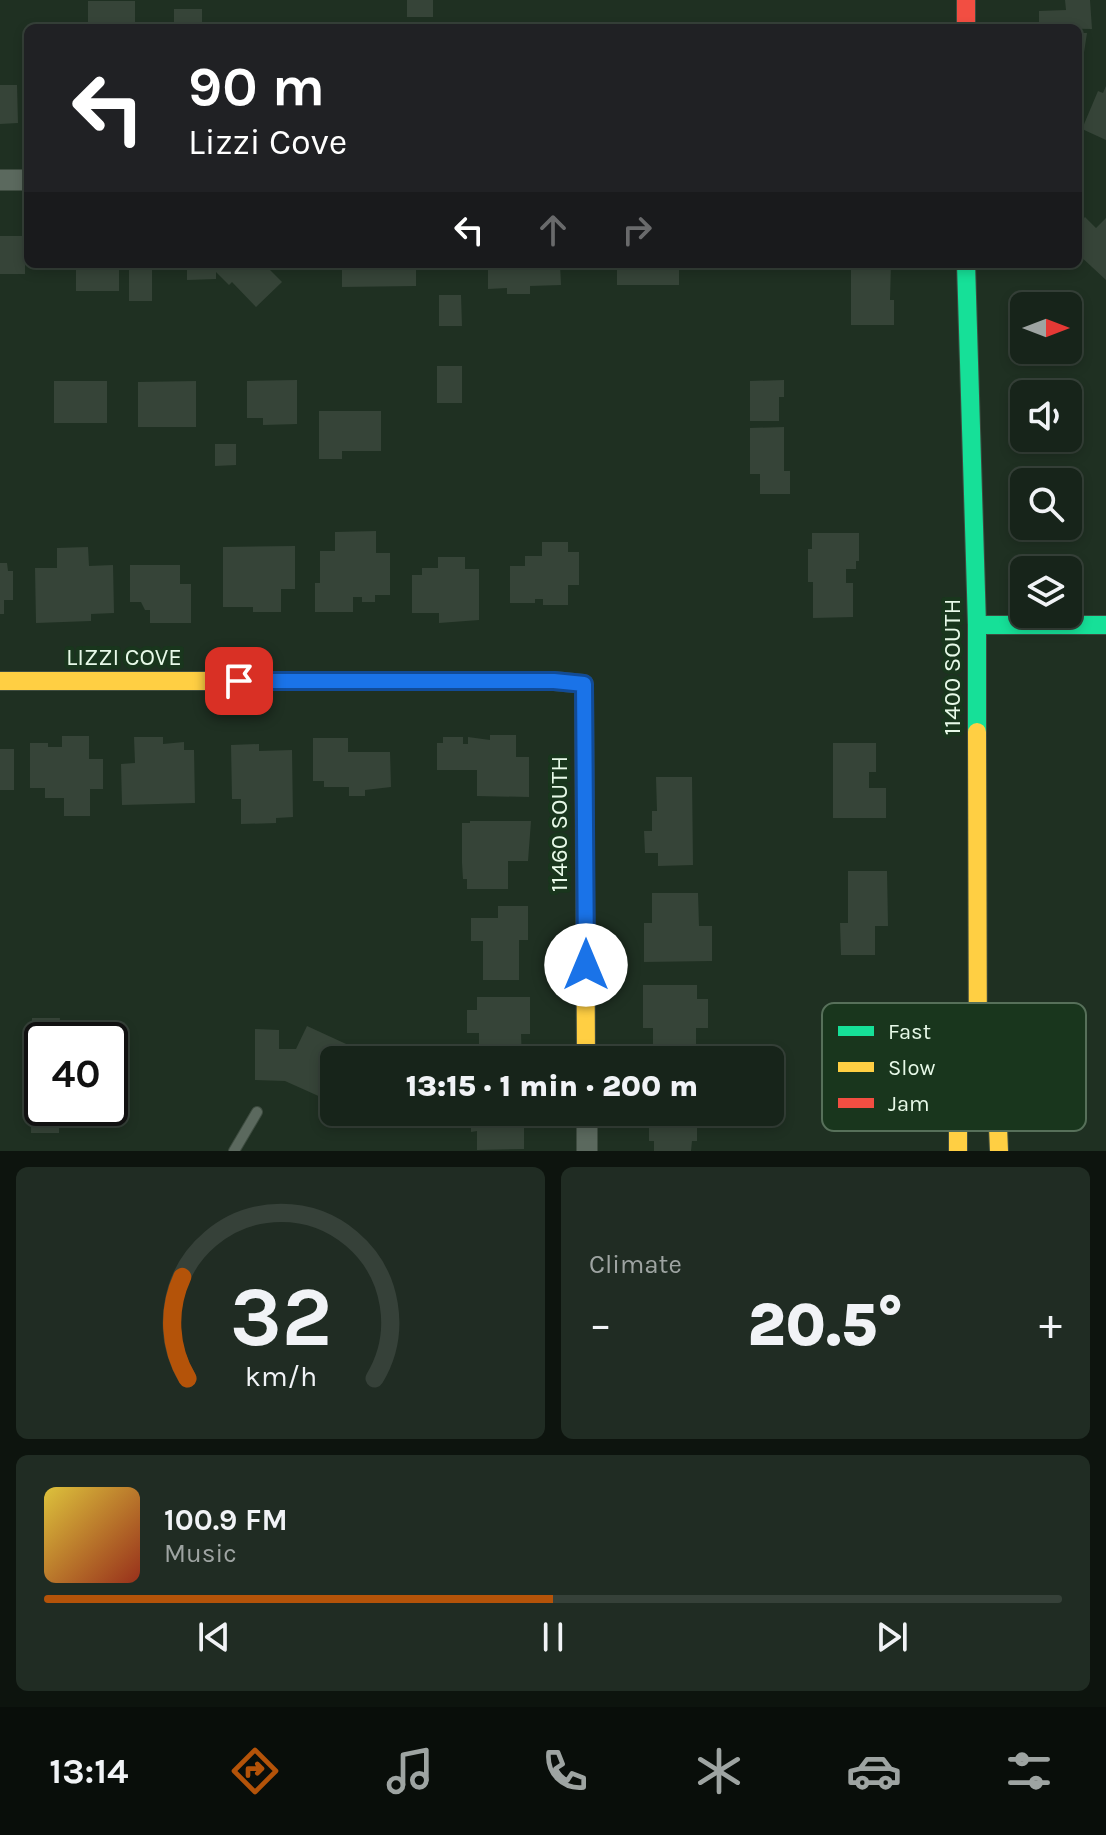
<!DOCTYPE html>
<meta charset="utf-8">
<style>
body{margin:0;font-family:Karla,sans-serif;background:#202c23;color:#f1f3f6;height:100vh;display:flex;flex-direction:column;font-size:30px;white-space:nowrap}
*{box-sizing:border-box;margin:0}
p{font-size:26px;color:#9ea4a2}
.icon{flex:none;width:44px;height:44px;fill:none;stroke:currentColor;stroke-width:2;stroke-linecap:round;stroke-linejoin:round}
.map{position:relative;height:1151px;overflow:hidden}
.sheet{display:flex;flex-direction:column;gap:16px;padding:16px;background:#0d140e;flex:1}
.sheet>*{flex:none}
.guide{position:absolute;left:24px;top:24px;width:1058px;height:244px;border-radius:12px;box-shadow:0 4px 12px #0003,0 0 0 2px #364139;background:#202124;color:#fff;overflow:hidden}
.needle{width:52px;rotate:90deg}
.tools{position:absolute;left:1010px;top:292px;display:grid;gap:16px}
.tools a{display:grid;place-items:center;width:72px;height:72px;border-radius:12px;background:#17241a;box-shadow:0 4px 12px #0003,0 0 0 2px #364139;font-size:40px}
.speed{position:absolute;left:24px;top:1022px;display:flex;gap:16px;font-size:40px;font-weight:700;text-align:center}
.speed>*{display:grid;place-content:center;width:104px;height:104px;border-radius:50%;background:#17241a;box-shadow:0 4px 12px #0003,0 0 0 2px #364139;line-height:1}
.speed .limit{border:4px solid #111;border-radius:12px;background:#fff;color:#111}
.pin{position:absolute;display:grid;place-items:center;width:68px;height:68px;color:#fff;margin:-34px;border-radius:16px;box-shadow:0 4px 12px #0006}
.me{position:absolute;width:88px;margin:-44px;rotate:0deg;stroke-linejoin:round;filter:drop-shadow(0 0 6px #0008)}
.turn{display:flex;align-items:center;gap:28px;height:168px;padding:0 32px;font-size:36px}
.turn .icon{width:104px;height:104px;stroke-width:2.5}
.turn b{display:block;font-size:56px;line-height:68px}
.lanes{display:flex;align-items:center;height:76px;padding:0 32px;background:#0003;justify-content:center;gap:40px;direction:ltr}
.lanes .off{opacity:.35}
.big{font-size:60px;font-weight:800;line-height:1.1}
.sheet .card{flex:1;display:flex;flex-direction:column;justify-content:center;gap:12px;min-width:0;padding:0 28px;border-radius:12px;background:#202c23}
.sheet .dial{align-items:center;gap:0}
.dial svg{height:208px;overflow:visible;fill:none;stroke:#364139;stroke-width:7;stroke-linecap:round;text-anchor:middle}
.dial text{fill:#f1f3f6;stroke:none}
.song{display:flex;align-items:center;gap:24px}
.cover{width:96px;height:96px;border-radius:12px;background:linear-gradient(135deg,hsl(50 70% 55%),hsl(10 70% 35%))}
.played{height:8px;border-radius:4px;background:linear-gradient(90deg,#b45309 50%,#364139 50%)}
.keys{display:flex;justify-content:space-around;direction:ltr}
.heat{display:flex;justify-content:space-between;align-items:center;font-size:44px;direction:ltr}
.sheet .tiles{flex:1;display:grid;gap:16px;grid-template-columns:1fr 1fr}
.card:last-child{grid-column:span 2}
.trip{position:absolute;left:320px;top:1046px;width:464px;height:80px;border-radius:12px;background:#17241a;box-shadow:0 4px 12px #0003,0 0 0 2px #364139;font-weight:800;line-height:80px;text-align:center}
.dock{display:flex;height:128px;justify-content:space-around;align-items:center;background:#090e0a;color:#9ea4a2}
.dock .icon{width:56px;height:56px}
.dock .on{color:#b45309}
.dock b{font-size:36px;color:#f1f3f6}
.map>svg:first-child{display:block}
.building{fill:#364438}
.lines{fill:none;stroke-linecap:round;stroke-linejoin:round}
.lane-casing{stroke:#3e4c40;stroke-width:12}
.street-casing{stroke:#3e4c40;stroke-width:22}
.fast-casing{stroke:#3e4c40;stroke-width:20}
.slow-casing{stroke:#3e4c40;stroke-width:20}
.jam-casing{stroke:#3e4c40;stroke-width:20}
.lane{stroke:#5b695e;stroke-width:10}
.street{stroke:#5b695e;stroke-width:20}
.fast{stroke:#16e098;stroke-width:18}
.slow{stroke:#ffcf43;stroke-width:18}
.jam{stroke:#f24e42;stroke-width:18}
.route-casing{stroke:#114b97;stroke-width:20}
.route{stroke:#1a73e8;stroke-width:14}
.labels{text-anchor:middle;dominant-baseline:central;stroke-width:8;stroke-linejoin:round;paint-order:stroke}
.street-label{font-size:24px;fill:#e7f9e8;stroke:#19361d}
.key{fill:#19361d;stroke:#57705a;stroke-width:2}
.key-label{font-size:22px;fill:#e7f9e8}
</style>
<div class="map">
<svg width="1106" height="1151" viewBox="0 0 1106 1151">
<rect width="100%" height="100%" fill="#1f3022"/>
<!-- building -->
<path class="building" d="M407,0H433V17H407Z
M1065,0H1090L1092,29L1039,28V11L1066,10Z
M88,1H135V28H88Z
M174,9H202V28H174Z
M1078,33H1087L1083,59H1078Z
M0,85H17L18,123L0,124Z
M1106,86V140L1082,129L1098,91L1103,93Z
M1085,217L1096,228L1106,218V280L1078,254V225Z
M0,236H25V274H0Z
M76,264H119V291H76Z
M187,264H217V267L219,264H264L282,282L256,307L232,282L229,285L216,272V279L187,280Z
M342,264H416V286L342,287Z
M488,264H560L561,285L530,286V294H507V288L488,289Z
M617,264H679V285H617Z
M851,264H891L890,300H894V325H851Z
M129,269H152V301H129Z
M439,295H461L462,326H439Z
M437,366H462V403H437Z
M297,380V424L263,425V418H247V381Z
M784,380V397H779V421H750V381Z
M54,381H107V423H54Z
M196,381V427H138V382Z
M319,411H381V451H342V459H319Z
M784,427V471H790V494H760V474H750V428Z
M215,444H236V465L215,466Z
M376,531V553H390V595H375V602H362V597H353V612H315V583H320V551H335V532Z
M812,533H859V561H856V569H846V583H853V617L813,618V582H808V549H812Z
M542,542H568V552H579V585H568V605H543V599H535V603H510V566H525V556H542Z
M295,546V589H281V612H253V607H223V547Z
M88,547L89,566L113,565L114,613L91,614V621L36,623L35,568H57V548Z
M438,557H465V569H479V620L439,623V613H412V575H422V568H438Z
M0,563H7L8,571H13V600H4V614H0Z
M130,565H180V584H191V623H150V610H145L141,602H130Z
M490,735H516V757H529V797L477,796V770H437V743H443V737H463V744H468V737L490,740Z
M62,736H89V759H103V789H90V816H64V798H45V788H30V743H48V747H62Z
M134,737H163V744L184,742V750H194L195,803L122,805L121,764L135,763Z
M313,738H348V752H390L391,787L365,790V796H349V787H324V781H313Z
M833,743H876V772H869V788H886V818H833Z
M259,744V751L292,750L293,817L276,818V823L241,824V799H232L231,745Z
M0,749H14V790H0Z
M656,777H692L693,865L658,866V853H645L644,831H652V811H657Z
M470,821H531L528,861H508V889H467V879H463L462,863V823H470Z
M848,871H887L888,926H875V955H841L840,923H848Z
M652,893H698L699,926H712V961L644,962V923H652Z
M498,906H528V940H519V980H483V941H471V918H498Z
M643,985H697V999H708V1028H696V1045H689V1058H653V1028H643Z
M477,997H530V1034H521L522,1060H479V1033H467V1010H477Z
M32,1018H60L59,1040H42V1108H59V1133H31Z
M307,1026L357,1049L352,1060H334V1103L285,1081L255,1080V1029L279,1030V1049H296Z
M70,1033L116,1034L115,1069H110V1040H70Z
M471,1112H529V1127H524V1149L477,1150V1131L471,1132Z
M644,1112H703V1125H697V1141H692L691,1151H654V1141H649V1121H644Z"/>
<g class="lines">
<defs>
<path id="lane" d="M234,1151L257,1112"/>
<path id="street" d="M0,180H28
M587,1112V1151"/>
<path id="fast" d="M966,264L977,625V732
M977,625H1106
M330,681H554L584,684L585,869"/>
<path id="slow" d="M0,681H330
M977,732L978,1070L997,1103L999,1151
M585,869L586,1060
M958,1151V1101L978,1070"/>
<path id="jam" d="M966,0V28"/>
</defs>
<!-- lane casing -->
<use href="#lane" class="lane-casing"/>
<!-- street casing -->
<use href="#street" class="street-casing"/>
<!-- fast casing -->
<use href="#fast" class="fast-casing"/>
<!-- slow casing -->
<use href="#slow" class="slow-casing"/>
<!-- jam casing -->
<use href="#jam" class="jam-casing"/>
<!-- lane -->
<use href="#lane" class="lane"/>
<!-- street -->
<use href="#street" class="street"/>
<!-- fast -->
<use href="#fast" class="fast"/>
<!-- slow -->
<use href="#slow" class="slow"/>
<!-- jam -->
<use href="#jam" class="jam"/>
</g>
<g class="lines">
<defs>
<path id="route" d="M239,681H554L584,684L586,965"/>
</defs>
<!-- route casing -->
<use href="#route" class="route-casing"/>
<!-- route -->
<use href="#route" class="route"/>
</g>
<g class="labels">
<!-- street labels -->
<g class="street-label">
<text x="124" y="657">LIZZI COVE</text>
<text transform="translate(952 667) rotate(-90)">11400 SOUTH</text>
<text transform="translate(559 824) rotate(-90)">11460 SOUTH</text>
</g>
</g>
<!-- legend -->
<rect x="822" y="1003" width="264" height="128" rx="12" class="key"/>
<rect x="838" y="1026" width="36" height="10" fill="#16e098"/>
<rect x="838" y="1062" width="36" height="10" fill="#ffcf43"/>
<rect x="838" y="1098" width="36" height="10" fill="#f24e42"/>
<g class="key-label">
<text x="888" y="1039">Fast</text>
<text x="888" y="1075">Slow</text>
<text x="888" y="1111">Jam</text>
</g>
</svg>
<div class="tools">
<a><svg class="needle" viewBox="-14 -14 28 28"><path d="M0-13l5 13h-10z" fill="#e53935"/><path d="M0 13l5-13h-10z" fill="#9ea4a2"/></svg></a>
<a><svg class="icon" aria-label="sound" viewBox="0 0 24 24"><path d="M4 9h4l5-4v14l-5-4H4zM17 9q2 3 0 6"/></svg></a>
<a><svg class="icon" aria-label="search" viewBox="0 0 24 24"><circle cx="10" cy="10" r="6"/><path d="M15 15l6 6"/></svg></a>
<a><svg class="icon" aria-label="layers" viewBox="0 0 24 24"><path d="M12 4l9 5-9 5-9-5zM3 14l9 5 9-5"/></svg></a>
</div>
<div class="speed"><div class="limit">40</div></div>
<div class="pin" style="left:239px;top:681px;background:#d93025"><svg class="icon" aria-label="arrive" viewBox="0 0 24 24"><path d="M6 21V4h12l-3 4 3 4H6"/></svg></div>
<svg class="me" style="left:586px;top:965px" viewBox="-20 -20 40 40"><circle r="19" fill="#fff"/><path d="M0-13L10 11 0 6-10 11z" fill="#1a73e8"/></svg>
<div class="trip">13:15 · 1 min · 200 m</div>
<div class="guide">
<div class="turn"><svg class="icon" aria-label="left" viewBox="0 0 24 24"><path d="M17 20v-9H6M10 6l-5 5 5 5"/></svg><div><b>90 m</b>Lizzi Cove</div></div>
<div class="lanes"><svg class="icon" aria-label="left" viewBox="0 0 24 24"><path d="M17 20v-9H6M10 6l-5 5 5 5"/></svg><svg class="icon off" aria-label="ahead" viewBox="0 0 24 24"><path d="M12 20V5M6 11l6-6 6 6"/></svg><svg class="icon off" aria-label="right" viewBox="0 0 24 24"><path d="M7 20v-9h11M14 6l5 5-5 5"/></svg></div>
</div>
</div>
<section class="sheet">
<div class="tiles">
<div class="card dial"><svg viewBox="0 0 100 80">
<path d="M14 69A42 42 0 1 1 86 69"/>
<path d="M14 69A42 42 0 0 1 12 30" stroke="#b45309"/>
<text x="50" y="56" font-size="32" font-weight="700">32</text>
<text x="50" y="72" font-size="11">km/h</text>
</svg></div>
<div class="card"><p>Climate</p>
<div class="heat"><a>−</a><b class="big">20.5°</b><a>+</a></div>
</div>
<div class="card">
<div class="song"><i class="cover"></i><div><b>100.9 FM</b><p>Music</p></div></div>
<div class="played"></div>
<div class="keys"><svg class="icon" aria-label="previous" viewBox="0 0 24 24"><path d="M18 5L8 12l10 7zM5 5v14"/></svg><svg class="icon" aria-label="pause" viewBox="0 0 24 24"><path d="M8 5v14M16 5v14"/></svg><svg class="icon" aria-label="next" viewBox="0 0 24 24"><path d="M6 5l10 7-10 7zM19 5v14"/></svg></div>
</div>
</div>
</section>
<nav class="dock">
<b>13:14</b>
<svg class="icon on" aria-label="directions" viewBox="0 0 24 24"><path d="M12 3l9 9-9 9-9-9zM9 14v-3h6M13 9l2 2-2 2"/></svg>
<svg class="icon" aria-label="music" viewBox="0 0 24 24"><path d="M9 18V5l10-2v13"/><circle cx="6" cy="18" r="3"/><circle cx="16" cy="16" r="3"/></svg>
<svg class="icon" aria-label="phone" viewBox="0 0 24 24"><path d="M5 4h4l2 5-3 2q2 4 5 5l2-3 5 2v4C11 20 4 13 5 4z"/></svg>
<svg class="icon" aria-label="climate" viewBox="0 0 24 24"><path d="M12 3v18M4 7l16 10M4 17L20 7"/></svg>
<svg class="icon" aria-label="car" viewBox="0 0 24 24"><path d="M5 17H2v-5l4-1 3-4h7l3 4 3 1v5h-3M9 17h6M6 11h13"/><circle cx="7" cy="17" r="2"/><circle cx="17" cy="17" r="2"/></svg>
<svg class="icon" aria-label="filters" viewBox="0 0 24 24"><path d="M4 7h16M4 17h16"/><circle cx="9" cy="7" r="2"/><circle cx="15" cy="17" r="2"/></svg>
</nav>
